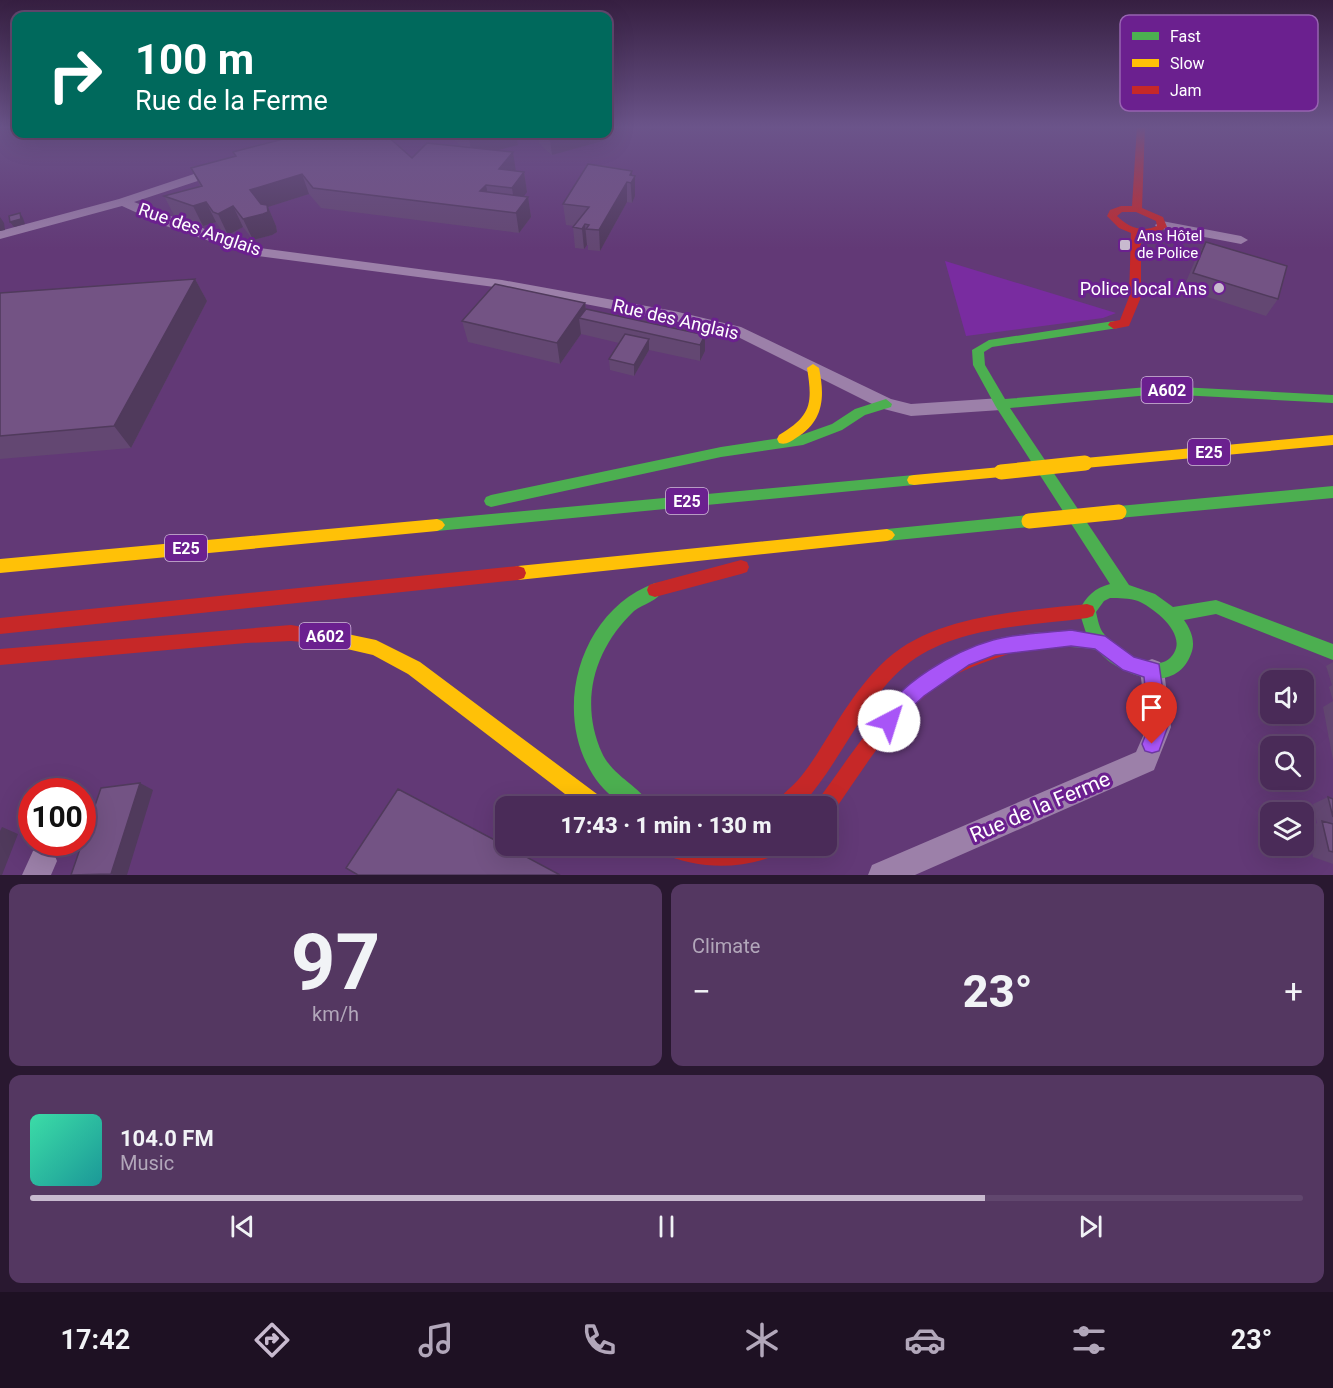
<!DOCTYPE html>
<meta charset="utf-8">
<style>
body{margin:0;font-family:Roboto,sans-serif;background:#543761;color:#f1f3f6;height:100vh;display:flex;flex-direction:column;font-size:22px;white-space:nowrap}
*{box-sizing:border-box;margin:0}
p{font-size:20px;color:#b2a7ba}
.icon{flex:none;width:33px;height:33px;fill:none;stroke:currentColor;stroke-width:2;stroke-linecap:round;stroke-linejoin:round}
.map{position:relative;height:875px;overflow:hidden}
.details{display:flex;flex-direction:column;gap:9px;padding:9px;background:#291830;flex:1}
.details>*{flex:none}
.banner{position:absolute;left:12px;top:12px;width:600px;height:126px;border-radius:12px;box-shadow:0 6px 24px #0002,0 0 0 2px #61476e;background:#00695c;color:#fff;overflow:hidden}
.buttons{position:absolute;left:1260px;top:670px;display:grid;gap:12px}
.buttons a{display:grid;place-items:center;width:54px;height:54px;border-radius:12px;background:#4a2b58;box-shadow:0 6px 24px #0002,0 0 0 2px #61476e;font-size:30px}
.speed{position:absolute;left:18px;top:778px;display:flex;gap:12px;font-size:30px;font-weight:700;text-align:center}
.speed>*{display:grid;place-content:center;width:78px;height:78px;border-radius:50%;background:#4a2b58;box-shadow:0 6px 24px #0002,0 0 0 2px #61476e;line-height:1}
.speed .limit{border:9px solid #d22;background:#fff;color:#111}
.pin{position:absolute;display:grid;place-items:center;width:51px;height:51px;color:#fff;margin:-62px -26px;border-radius:50% 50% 50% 0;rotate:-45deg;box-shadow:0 0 6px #0007}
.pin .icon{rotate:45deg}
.me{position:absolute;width:66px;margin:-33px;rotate:40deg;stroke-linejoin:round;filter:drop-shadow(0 0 4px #0008)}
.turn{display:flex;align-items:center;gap:21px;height:126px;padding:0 24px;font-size:27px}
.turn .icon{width:78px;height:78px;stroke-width:2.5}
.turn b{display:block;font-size:42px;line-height:51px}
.big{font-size:45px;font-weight:800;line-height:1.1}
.details .card{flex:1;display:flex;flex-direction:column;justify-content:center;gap:9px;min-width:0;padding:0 21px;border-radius:12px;background:#543761}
.details .dial{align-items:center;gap:0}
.dial b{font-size:78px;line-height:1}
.song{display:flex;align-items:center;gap:18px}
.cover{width:72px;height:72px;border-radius:9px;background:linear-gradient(135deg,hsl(160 70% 55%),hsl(180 70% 35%))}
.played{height:6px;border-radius:3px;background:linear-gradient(90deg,#c8bacf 75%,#61476e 75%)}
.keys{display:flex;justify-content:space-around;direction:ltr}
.heat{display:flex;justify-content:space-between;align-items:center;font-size:33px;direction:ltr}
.details .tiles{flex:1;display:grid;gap:9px;grid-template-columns:1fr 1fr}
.card:last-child{grid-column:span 2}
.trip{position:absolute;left:495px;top:796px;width:342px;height:60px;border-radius:12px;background:#4a2b58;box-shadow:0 6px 24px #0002,0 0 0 2px #61476e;font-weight:800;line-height:60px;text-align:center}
.tab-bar{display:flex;height:96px;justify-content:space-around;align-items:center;background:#1e1123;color:#b2a7ba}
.tab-bar .icon{width:42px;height:42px}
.tab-bar .current{color:#c8bacf}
.tab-bar b{font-size:27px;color:#f1f3f6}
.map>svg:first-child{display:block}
.green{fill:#792ca0}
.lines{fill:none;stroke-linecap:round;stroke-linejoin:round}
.street{fill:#9c80a9;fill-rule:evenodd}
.fast{fill:#4caf50;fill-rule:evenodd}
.slow{fill:#ffc107;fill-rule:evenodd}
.jam{fill:#c62828;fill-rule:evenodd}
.slow-bridge{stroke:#ffc107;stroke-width:15}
.wall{fill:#634772}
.shaded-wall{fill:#503a5c}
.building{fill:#735384;stroke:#503a5c;stroke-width:1.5}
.route{fill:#a855f7;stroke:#6d37a1;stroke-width:1.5}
.poi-dot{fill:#c8bacf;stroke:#6b208f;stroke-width:2}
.labels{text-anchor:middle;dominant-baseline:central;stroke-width:6;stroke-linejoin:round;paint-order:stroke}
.far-poi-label{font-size:15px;fill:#fff;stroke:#6b208f;text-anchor:start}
.shield{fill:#6b208f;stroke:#d3bcdd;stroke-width:1.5}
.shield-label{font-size:16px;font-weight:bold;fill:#fff}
.street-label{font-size:18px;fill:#fff;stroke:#6b208f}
.poi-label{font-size:18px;fill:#fff;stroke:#6b208f;text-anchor:end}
.near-street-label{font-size:21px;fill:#fff;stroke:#6b208f}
.key{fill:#6b208f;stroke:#9763b1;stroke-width:1.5}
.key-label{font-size:16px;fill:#fff}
</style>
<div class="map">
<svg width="1333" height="875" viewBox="0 0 1333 875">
<rect width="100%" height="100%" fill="#623976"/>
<!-- green -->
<path class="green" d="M945,261L1116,313L1103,318L966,336Z"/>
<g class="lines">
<!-- street -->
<path class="street" d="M218,166L224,170L222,173L134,202L252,247L502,280L674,311L741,327L891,399L911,404L1001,398L1010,404L1001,410L911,416L880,408L736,336L674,321L502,288L250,255L166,226L122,206L0,239V231L119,199Z
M1162,221L1241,236L1248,240L1241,244L1157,228L1155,225Z
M1152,659L1160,662L1164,670L1171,727L1154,770L915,875H868L872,865L1136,752L1147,727L1140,670L1144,662Z
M43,847L53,851L57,861L51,875H22L33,851Z"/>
<!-- fast -->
<path class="fast" d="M1114,321L1118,322L1120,325L1118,328L992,347L984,352L985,365L1005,399L1160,386L1333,395V403L1160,394L1010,408L1129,585L1155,594L1173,607L1216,600L1333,644V660L1216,614L1184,620C1191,630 1196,642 1191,654C1177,691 1135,680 1110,662C1104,658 1098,649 1092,649C1077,647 1060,646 1046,647C1032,648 1018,655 1005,651L1002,645L1005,639C1031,630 1059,632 1086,633L1079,611C1086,596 1095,588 1110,584L996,407L973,365L972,350L989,340ZM1110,598C1119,598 1129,598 1138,601C1154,608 1186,633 1174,653C1159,679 1116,650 1104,634C1099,628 1098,620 1096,612L1104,601Z
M886,399L892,404L891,407L865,415L842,430L803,445L721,457L491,507L486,505L484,501L486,497L491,495L721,447L801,435L832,424L855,409Z
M914,475L919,476L921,480L919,484L914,485L437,531L432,529L429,525L432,521L437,519Z
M1333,486V498L1119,518L1114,516L1112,512L1114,508L1119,506Z
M1029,515L1034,517L1036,521L1034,525L1029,527L887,541L882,539L879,535L882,531L887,529Z
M655,583L661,585L663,590C658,601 643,604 634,611C594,649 579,702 602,753C613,777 643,788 651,807H625C613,798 601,788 593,775C551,709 581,610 655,583Z"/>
<!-- slow -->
<path class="slow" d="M813,364L819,368C825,397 824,421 796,438C790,442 786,445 779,443L777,439L779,435C811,416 813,404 807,368Z
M1333,435V445L1085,468L1080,467L1078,463L1080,459L1085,458Z
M1001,467L1006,468L1008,472L1006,476L1001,477L914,485L909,484L907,480L909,476L914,475Z
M437,519L442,521L445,525L442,529L437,531L0,573V559Z
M887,529L892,531L895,535L892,539L887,541L518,580L512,578L510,573L512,568L518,566Z
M314,627L376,640L420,662L605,800L608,807H582L408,674L373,655L308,640L306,635L308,630Z"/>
<!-- jam -->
<path class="jam" d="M1137,126H1145L1142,208L1163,217L1167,227L1159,232L1141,235V297L1129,326L1114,329L1108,325L1110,322L1120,320L1129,297L1131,233L1119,228L1107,216L1110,210L1121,206H1132ZM1122,212H1136L1156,221L1157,226C1142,233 1128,227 1117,216Z
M741,560L747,562L749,567L747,572L741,574L655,597L649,595L647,590L649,585L655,583Z
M518,566L524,568L526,573L524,578L518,580L0,634V618Z
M1087,604L1093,606L1095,611L1093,616L1087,618C1029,626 959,626 910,662C894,674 881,690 870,706C847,739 829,775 802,805L799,807H774C779,796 790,789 798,780C805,772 811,763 817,754C838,721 858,685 887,659C937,614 1024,611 1087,604Z
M291,625L320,630L322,635L320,640L314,643L291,641L246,643L0,665V649Z
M1011,637L1017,639L1020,645L1017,651C997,658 976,664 957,674C902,703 867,764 832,814L826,816V807H815L818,800C854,751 888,695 942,664C963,651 987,644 1011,637Z
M657,846H785L782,853C741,870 701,870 660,853Z"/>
<!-- slow-bridge -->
<path class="slow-bridge" d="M1001,472L1085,463
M1029,521L1119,512"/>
</g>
<!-- wall -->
<path class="wall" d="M643,126H665L651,131Z
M448,134H522L523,138L517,139L518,145L496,150L516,171L524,172L527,192L523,196L528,197L531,217L519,233L321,208L309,194L268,207L276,226L277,232L272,235L253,240L243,227L228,235L223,233L216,222L203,226L175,217L164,196L200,186L191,168L235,156L233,152L412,158L462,147Z
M538,134H608L616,135L606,138V140L552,155L539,144Z
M632,176H635V196L632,203L627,202L600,251L588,250V245H587L584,249L575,248L573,227L574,226L566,225L563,204Z
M1206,242L1278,299L1266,316L1183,289L1196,258Z
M195,279L207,301L131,448L0,459V293Z
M585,303L586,309L705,335V351L700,361L649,350L634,376L610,370L609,359L619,343L581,334L560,364L468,342L462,321Z
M1333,662V760L1323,707L1333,701L1329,687L1332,685L1326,666Z
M1328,797L1333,799V864L1313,857L1307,828L1317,823L1313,804Z"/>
<!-- shaded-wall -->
<path class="shaded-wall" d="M615,126L616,135L606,138V140L552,155L550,140L576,134H608V128Z
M651,126H665L651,131Z
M485,134H522L523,138L517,139L518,145L472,157L469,138Z
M513,152L516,172L499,169Z
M632,171V180L635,176V196L632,203L630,175Z
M524,172L527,192L515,208L512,188Z
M302,174L309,194L268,207L276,226L277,232L272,235L253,240L243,219L259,210L250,190Z
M627,182V202L600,251L599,230Z
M486,185L490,205L480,191Z
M528,197L531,217L519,233L516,213Z
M206,202L216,222L203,226L193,206Z
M233,206L243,227L228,235L218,214Z
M20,213L23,218L25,224L14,227L10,222Z
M0,217L4,223L5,230L0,231Z
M585,224L587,245L584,249L582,229Z
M195,279L207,301L131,448L114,426Z
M585,303L587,320L579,318L581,334L560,364L557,343Z
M705,335V351L700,361V345Z
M649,339V350L634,376V365Z
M140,783L153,790L127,875H113L111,874Z
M2,827L18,834L2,875H0V831Z"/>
<!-- building -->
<path class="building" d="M303,134H385L412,158L427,143L513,152L499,169L524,172L512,188L486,185L480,191L528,197L516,213L313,188L302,174L250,190L261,204L267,205L268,212L263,214L243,219L233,206L218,214L213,212L206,202L193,206L164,196L202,186L191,168L236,156L233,152Z
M464,134H485L469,138Z
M542,134H576L550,140Z
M588,164L632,171L630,175L635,176L631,183L627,182L599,230L586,229L589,225L585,224L582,229L573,227L589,207L563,204Z
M20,213L21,219L10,222L9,216Z
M1206,242L1287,266L1278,299L1193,273Z
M195,279L114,426L0,436V293Z
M495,284L585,303L557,343L462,321Z
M586,309L705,335L700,345L579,318Z
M625,334L649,339L634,365L609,359Z
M140,783L111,874L71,875L101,788Z
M398,789L506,846L560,875H358L346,868Z
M1328,797L1333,799V817Z
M1322,821L1333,824V852L1329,851Z"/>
<!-- sky -->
<linearGradient id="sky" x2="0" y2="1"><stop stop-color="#361f41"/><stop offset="0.51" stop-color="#6b548a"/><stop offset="1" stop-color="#6b548a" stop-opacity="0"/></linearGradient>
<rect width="1333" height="249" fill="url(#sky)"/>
<!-- route -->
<path class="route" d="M1071,630L1105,636L1134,657L1159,664L1168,726L1159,751L1152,753L1145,751L1142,744L1149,726L1144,677L1123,670L1095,649L1071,646L995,655L969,665L924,696L909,710L896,727L889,730L883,727L880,721C895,684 957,650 993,640C1018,633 1046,633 1071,630Z"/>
<!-- markers -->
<g class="poi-dot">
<rect x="1119" y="239" width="12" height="12" rx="3"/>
<circle cx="1219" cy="288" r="6"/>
</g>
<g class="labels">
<!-- far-poi labels -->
<g class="far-poi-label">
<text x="1137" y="236">Ans Hôtel<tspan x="1137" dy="17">de Police</tspan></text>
</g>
<!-- shield labels -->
<g class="shield">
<rect x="1141.5" y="377" width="51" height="26" rx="4.5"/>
<rect x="1188" y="439" width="42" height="26" rx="4.5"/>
<rect x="666" y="488" width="42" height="26" rx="4.5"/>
<rect x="165" y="535" width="42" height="26" rx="4.5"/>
<rect x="299.5" y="623" width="51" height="26" rx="4.5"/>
</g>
<g class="shield-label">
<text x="1167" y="390">A602</text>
<text x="1209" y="452">E25</text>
<text x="687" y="501">E25</text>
<text x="186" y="548">E25</text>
<text x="325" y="636">A602</text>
</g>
<!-- street labels -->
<g class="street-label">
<text transform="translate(200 229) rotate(19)">Rue des Anglais</text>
<text transform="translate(676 319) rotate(13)">Rue des Anglais</text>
</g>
<!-- poi labels -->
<g class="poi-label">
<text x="1207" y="288">Police local Ans</text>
</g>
<!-- near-street labels -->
<g class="near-street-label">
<text transform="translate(1040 807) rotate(-23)">Rue de la Ferme</text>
</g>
</g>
<!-- legend -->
<rect x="1120" y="15" width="198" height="96" rx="9" class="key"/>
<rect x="1132" y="32" width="27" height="8" fill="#4caf50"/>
<rect x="1132" y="59" width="27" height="8" fill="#ffc107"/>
<rect x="1132" y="86" width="27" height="8" fill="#c62828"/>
<g class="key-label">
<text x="1170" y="42">Fast</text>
<text x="1170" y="69">Slow</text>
<text x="1170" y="96">Jam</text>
</g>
</svg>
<div class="buttons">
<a><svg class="icon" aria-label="sound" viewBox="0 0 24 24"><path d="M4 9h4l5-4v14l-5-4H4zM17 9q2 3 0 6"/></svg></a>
<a><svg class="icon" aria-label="search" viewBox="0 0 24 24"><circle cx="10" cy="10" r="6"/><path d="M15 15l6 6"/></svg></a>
<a><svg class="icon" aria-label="layers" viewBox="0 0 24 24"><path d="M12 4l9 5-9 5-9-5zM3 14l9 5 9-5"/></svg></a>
</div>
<div class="speed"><div class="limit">100</div></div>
<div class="pin" style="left:1152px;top:744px;background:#d93025"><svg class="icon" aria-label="arrive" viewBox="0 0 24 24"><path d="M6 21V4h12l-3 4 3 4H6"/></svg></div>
<svg class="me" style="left:889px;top:721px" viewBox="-20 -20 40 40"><circle r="19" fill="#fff"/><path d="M0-13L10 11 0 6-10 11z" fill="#a855f7"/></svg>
<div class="trip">17:43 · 1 min · 130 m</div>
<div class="banner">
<div class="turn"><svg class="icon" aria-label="right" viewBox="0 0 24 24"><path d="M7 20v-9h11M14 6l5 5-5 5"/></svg><div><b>100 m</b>Rue de la Ferme</div></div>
</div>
</div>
<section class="details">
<div class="tiles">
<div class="card dial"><b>97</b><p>km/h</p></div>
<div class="card"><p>Climate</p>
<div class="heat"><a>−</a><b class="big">23°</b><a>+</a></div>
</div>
<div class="card">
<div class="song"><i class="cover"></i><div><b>104.0 FM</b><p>Music</p></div></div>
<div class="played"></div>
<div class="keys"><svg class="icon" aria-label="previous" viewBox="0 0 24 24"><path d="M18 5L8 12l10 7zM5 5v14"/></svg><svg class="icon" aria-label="pause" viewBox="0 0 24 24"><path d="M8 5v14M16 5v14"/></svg><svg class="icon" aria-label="next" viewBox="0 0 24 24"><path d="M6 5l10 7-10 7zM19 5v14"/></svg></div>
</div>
</div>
</section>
<nav class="tab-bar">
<b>17:42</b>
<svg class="icon current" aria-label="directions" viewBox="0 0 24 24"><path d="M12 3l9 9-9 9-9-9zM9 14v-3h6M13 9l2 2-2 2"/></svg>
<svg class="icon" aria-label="music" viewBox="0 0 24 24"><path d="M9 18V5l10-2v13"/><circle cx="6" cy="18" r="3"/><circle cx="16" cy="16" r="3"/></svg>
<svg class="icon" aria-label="phone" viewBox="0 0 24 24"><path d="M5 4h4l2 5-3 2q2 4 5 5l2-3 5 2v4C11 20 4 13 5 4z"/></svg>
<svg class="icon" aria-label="climate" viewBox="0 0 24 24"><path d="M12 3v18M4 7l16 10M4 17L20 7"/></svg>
<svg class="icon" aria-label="car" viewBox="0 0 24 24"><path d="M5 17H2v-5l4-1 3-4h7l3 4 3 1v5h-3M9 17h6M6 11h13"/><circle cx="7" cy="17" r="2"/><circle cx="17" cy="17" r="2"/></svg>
<svg class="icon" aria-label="filters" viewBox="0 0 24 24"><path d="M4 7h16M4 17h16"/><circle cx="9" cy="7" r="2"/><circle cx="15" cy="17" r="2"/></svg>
<b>23°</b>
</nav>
